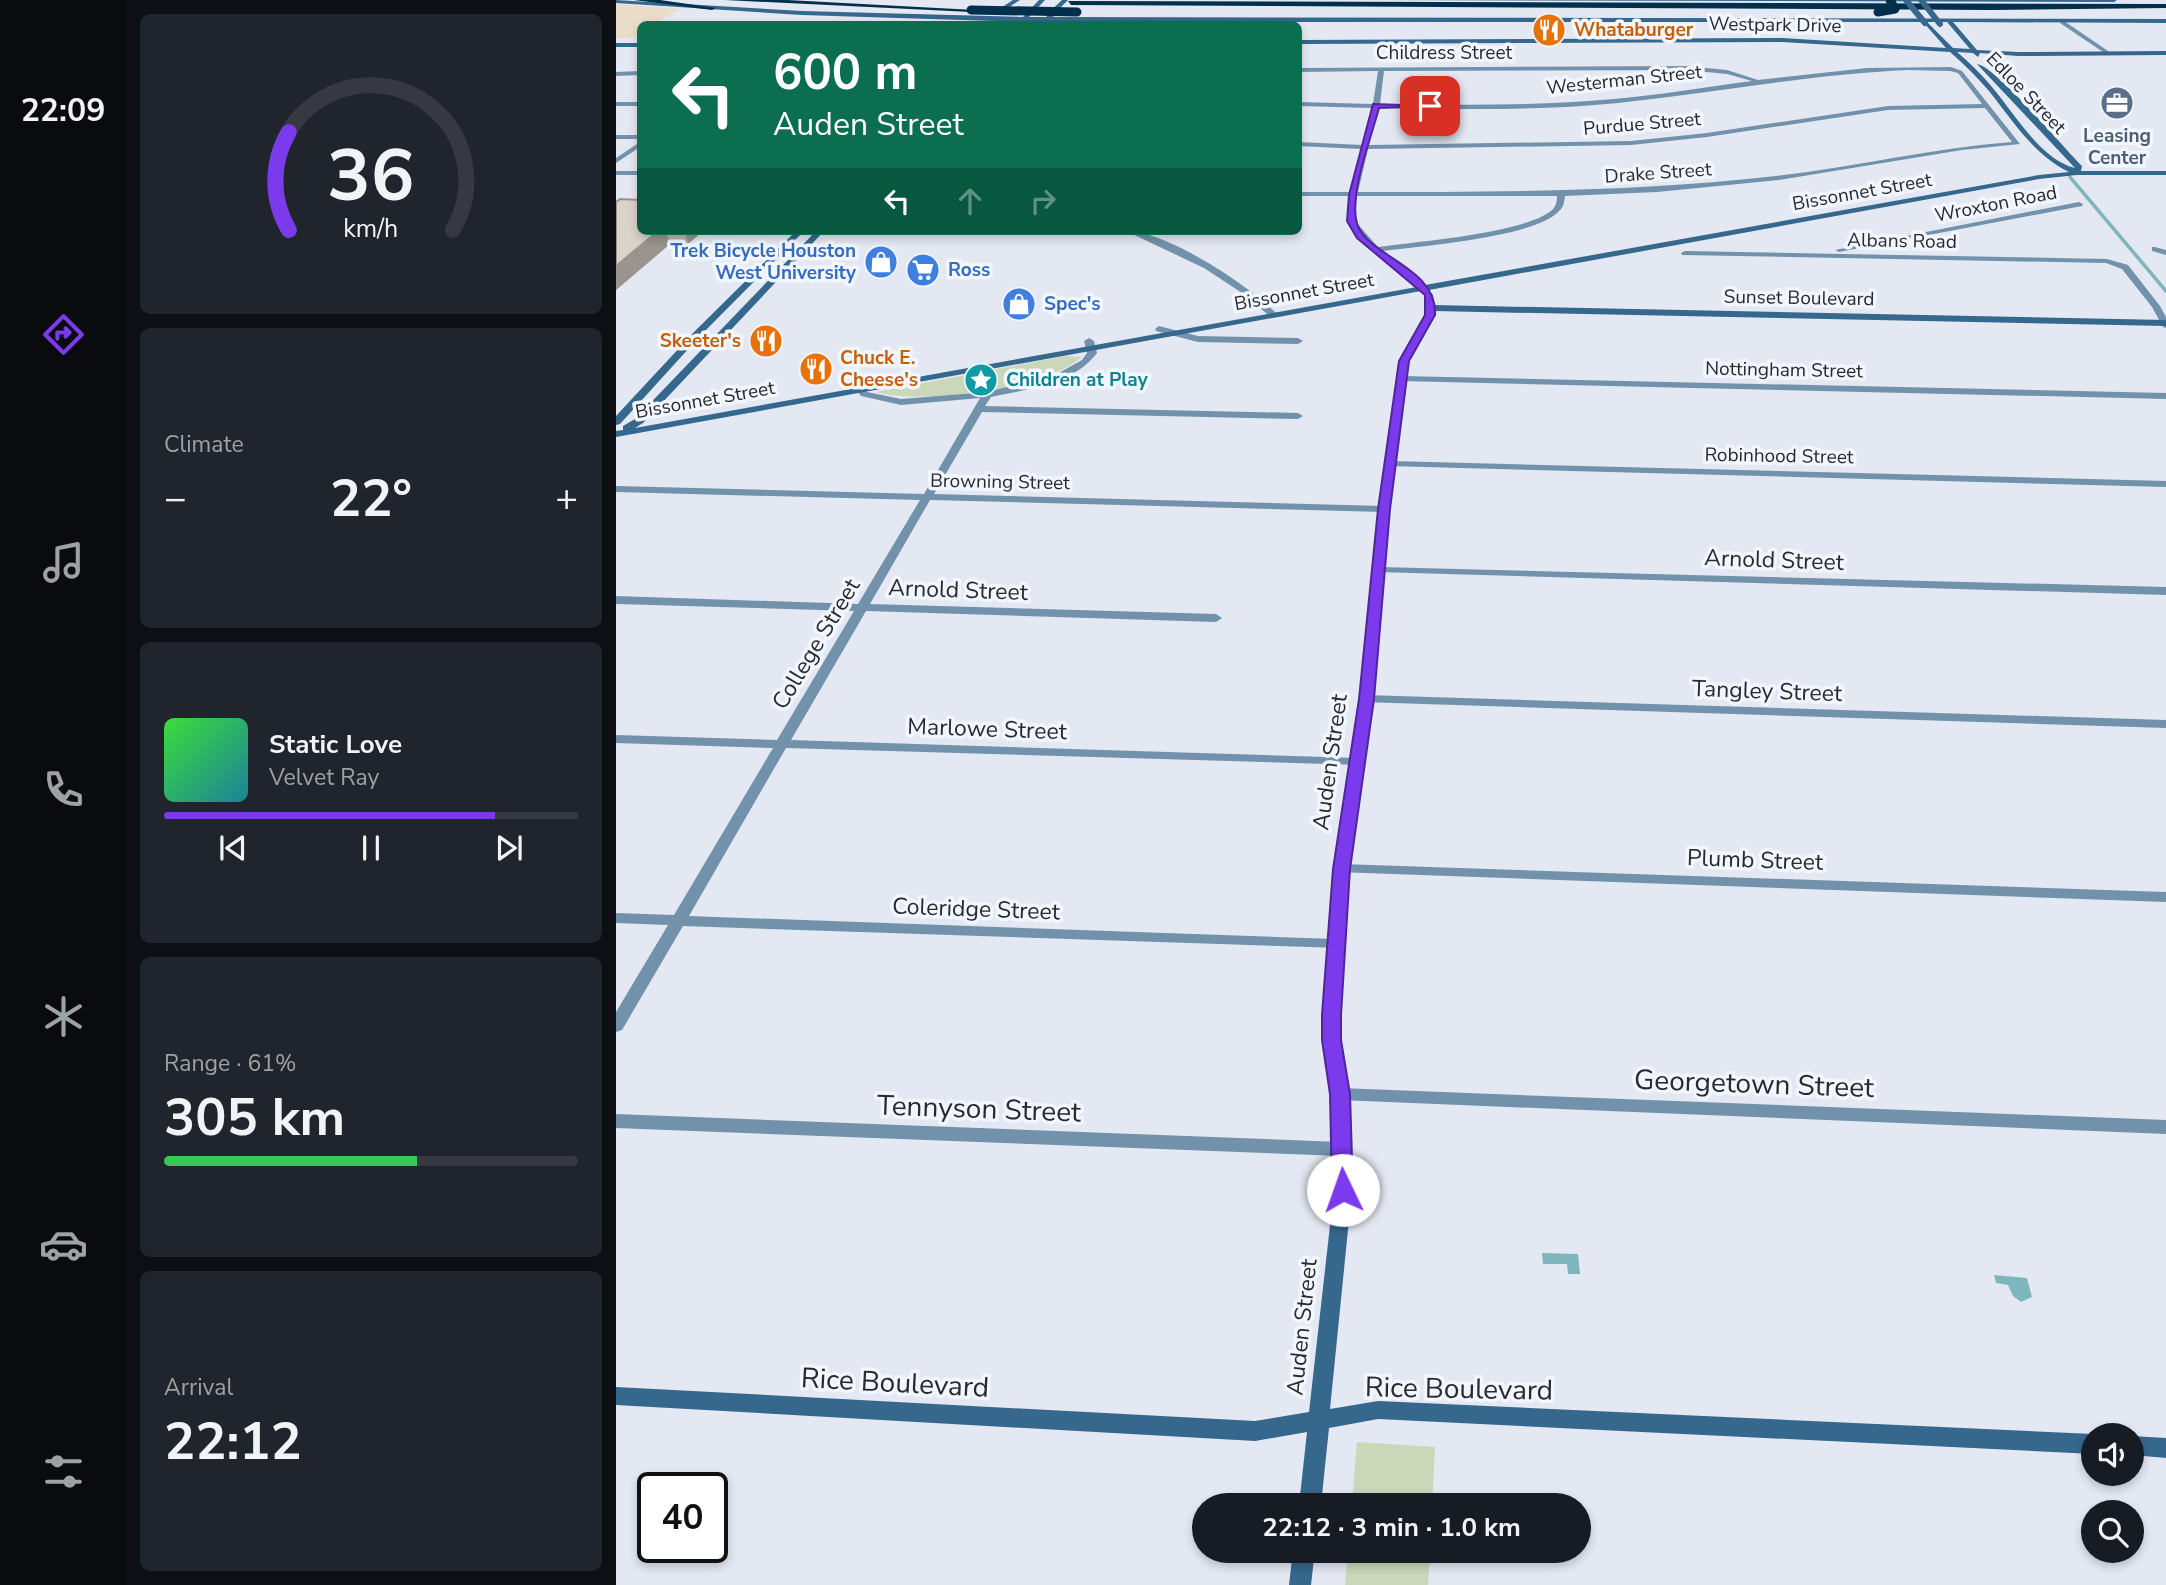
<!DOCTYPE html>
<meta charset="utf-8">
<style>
body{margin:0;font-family:"Nunito Sans",sans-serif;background:#20242c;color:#f1f3f6;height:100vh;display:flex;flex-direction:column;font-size:26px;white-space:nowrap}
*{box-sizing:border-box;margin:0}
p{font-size:23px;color:#9ea1a6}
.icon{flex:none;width:38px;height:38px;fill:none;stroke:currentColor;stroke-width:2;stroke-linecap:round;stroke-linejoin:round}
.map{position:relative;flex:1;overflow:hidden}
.panel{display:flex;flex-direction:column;gap:14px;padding:14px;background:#0d0f14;width:490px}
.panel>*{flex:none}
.guide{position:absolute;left:21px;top:21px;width:665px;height:214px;border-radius:10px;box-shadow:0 4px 10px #0003;background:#0b6e4f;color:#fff;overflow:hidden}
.tools{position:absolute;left:1465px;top:1423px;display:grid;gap:14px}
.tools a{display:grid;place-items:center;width:63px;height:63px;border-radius:50%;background:#171b24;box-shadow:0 4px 10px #0003;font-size:35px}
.speed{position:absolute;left:21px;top:1472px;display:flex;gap:14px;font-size:35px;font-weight:700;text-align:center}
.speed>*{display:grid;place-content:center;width:91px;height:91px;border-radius:50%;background:#171b24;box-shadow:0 4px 10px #0003;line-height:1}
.speed .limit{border:4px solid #111;border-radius:10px;background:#fff;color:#111}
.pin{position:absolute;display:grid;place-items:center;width:60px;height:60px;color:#fff;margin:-30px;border-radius:14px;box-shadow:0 4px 10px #0006}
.me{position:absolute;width:77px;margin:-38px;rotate:357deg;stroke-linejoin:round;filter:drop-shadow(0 0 5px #0008)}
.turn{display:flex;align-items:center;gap:24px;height:147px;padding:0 21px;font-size:32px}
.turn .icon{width:91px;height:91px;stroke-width:2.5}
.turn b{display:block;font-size:49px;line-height:60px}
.lanes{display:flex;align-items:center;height:66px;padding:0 21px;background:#0003;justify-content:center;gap:35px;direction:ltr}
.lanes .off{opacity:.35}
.big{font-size:52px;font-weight:700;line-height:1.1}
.panel .tile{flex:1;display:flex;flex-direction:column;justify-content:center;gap:10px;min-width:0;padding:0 24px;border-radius:10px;background:#20242c}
.panel .dial{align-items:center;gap:0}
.dial svg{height:182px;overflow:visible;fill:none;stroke:#363941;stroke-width:7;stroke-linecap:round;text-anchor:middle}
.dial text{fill:#f1f3f6;stroke:none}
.song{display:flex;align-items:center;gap:21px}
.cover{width:84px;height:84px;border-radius:10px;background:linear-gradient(135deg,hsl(120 70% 55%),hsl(190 70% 35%))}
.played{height:7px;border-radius:4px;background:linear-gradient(90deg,#7c3aed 80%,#363941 80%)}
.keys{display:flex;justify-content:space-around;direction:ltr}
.heat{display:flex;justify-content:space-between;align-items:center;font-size:38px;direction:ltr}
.charge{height:10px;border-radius:5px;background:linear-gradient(90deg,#34c759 61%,#363941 0)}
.trip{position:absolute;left:576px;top:1493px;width:399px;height:70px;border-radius:35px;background:#171b24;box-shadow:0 4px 10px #0003;font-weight:700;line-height:70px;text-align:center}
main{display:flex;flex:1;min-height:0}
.tab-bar{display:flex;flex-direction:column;width:126px;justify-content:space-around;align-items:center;background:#090b0e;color:#9ea1a6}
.tab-bar .icon{width:49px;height:49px}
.tab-bar .selected{color:#7c3aed}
.tab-bar b{font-size:32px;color:#f1f3f6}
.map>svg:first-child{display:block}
.industrial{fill:#ebdcc9}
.green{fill:#cad7b9}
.water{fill:#7fb5bc}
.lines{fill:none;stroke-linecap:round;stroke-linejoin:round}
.stream{stroke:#7fb5bc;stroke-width:3.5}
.street{fill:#7292ab;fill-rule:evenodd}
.secondary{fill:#36678c;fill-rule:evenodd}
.highway{fill:#012f4c;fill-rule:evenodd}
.secondary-bridge{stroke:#36678c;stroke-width:6}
.highway-bridge{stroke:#012f4c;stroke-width:9}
.wall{fill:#bcb5ae}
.shaded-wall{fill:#99948d}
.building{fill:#dbd3ca;stroke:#99948d;stroke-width:2}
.route{fill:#7c3aed;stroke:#51269a;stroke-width:2}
.labels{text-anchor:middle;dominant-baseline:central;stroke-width:7;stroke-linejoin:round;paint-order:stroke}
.far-street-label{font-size:19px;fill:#282a2e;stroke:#f2f6fe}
.far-food-label{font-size:19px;font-weight:bold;fill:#c56008;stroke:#f2f6fe;text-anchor:start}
.far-service-label{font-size:19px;font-weight:bold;fill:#4e5e75;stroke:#f2f6fe}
.far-shop-label{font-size:19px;font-weight:bold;fill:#366cbe;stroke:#f2f6fe;text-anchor:start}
.far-culture-label{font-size:19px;font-weight:bold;fill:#0d838f;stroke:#f2f6fe;text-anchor:start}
.street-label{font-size:23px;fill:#282a2e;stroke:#f2f6fe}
.near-street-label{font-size:28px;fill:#282a2e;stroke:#f2f6fe}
</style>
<main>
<nav class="tab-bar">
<b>22:09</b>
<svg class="icon selected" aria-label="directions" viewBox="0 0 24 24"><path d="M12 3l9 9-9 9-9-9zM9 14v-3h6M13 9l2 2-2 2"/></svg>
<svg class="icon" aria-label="music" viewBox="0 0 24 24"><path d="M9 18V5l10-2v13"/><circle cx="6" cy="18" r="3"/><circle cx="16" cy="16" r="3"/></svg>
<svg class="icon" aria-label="phone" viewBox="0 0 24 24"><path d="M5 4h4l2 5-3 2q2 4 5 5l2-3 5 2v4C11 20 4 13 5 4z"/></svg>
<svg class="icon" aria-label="climate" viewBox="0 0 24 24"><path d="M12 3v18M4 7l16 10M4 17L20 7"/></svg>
<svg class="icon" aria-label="car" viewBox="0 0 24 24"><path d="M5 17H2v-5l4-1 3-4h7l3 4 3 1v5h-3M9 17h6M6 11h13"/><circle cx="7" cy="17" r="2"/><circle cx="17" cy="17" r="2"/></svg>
<svg class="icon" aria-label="filters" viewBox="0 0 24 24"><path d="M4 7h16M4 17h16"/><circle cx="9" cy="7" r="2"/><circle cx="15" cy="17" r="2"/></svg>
</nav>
<section class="panel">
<div class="tile dial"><svg viewBox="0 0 100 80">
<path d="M14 69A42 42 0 1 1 86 69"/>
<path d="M14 69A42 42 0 0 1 14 26" stroke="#7c3aed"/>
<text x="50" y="56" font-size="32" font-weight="700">36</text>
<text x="50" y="72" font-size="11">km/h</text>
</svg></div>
<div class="tile"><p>Climate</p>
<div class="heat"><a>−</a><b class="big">22°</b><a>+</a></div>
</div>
<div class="tile">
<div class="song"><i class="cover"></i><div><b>Static Love</b><p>Velvet Ray</p></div></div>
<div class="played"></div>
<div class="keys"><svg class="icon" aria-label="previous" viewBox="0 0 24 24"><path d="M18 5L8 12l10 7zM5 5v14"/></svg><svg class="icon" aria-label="pause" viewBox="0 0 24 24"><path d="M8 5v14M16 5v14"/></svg><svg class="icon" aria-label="next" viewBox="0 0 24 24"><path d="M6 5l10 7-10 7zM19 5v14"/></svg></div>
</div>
<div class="tile"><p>Range · 61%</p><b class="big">305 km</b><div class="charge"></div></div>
<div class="tile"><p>Arrival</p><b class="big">22:12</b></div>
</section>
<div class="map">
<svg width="1550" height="1585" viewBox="0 0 1550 1585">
<rect width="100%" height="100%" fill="#e4e8f3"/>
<!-- industrial -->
<path class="industrial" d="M0,4L64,9L37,24H24V32L15,38H0Z"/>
<!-- green -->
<path class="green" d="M450,356L465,357C434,389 302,405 260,392Z
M741,1442L819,1447L816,1505H736Z
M732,1551H814L812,1585H729Z"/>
<!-- water -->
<path class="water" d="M926,1253L962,1254L964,1274H952L951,1264H927Z
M1378,1275L1411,1278L1416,1297L1405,1302L1397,1296L1392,1285L1380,1283Z"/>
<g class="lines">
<!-- stream -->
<path class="stream" d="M1454,177L1550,291"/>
<!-- street -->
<path class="street" d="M1446,20L1448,21L1495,53L1490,54L1444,23Z
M1070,66L1111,70L1142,80L1251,68L1335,67L1346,71L1404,144L1346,150L1163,180L1041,192L949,196C948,202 948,207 943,211C921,237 804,246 767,251L804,280L805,282L801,285L749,245L731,221L733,196H682V192H734L745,149L682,146V142L747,145L756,108L682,106V102L757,104L762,71L682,72V68ZM1070,70L1111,74L1136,81C1090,87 1044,95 998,99C920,106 842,105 764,104L768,71ZM1293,70L1334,71L1342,73L1366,104L1272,106L1091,133L1015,141L753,145L763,108C842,109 923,111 1002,103C1099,93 1195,74 1293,70ZM1369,108L1396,142C1316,148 1239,167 1160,176C1020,192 882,192 742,192L752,149L1015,145L1091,137L1272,110ZM741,196H941C941,202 940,207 935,211C904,234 803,241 762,247L739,221Z
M24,71V75L0,76V72Z
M0,102H24V106H0Z
M0,135H24V139H0Z
M24,142V147L0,163V158Z
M0,171H24V175H0Z
M1463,202L1467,204L1466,206L1223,252L1219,250Z
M510,231C551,231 634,286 662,315L655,317L623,291L588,268Z
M1539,247L1550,250V255L1536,251V247Z
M1069,251L1491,259L1512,265L1544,306L1550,317V328L1547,327L1536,307L1506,269L1490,263L1066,255L1065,253Z
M543,326L582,336L682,338L687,341L682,344L582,342L540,331L539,329Z
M473,338L478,341L481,353C457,385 411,389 375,397L369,406L682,413L687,416L682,419L366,412L318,494L768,506L773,509L768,512L314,500L254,604L600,614L606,618L600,622L250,611L175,740L740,758L745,759L747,762L745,765L170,748L73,916L719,939L725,940L727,944L725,948L67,926L6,1030L0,1032V1012L52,925L0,923V913L58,915L157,748L0,743V735L161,740L238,611L0,604V596L242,604L304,500L0,492V486L308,494L364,398L285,405L245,396L235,383L237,381H243L251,392L285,399L371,392L441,374L466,360L471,353L468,341Z
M786,376L1550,393V399L783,381V377Z
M776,461L1550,481V487L772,466L771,464Z
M764,567L1550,587V595L760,572L758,570Z
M750,695L1550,720V728L745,702L744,699L745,696Z
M726,864L1550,892V902L721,872L719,869Z
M724,1088L1550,1120V1134L724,1100L718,1099L715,1094L718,1089Z
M0,1114L724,1142L730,1144L733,1149L730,1154L724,1156L0,1128Z"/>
<!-- secondary -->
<path class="secondary" d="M0,0L186,11L407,17L423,0H429L413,17H431L430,15L446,0H452L436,16L439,17L1550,19V23L1337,22L1361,50L1402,52L1550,51V55L1402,56L1364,53L1362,57L1357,53L1341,52C1354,63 1365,74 1376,87C1399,114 1424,159 1459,168L1361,64C1379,66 1448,148 1466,166L1465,171H1550V175H1461L1423,179L813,290L817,295L818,305L1550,320V326L818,311V315L793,361L773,509L756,699L733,869L724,990V1040L733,1094L736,1190L714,1409L762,1401L1477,1434V1454L762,1419L713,1428L705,1505H683L691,1432L639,1441L0,1405V1387L639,1421L693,1412L718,1190L715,1094L708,1040V990L719,869L744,699L763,509L783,361L810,315L809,295L805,291L0,437V431L7,430V426L19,419L200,231H208L27,423L19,428L801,287L800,285L804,282L809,285L1423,175L1453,172C1417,154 1397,121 1373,91C1361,77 1348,64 1334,52L1166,42L682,44V40L1166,38L1330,48L1307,22H408L186,15L0,3ZM1311,22H1331L1354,49L1337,48Z
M397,0H404L381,15H377V13Z
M765,0H1501L1498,2Z
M0,43H24V47H0Z
M180,231H188L85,335L4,424L0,425V416L79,331Z
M1516,1436L1550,1438V1458L1516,1455Z
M677,1550H699L695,1585H673Z"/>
<!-- highway -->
<path class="highway" d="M18,0H44L100,8L96,10Z
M109,0H171L359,10L355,12Z
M452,1L1550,4V8L1375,10L455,5Z"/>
<!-- secondary-bridge -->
<path class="secondary-bridge" d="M1290,0L1309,23
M1305,0L1324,24"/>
<!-- highway-bridge -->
<path class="highway-bridge" d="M355,10L461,12
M1262,12L1279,9L1274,0"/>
</g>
<!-- wall -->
<path class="wall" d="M0,202L24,231H87L72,244H54L0,290Z"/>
<!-- shaded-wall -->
<path class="shaded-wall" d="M42,231H50L54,244L0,290V266Z
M69,231H87L72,244Z"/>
<!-- building -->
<path class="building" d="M4,199L24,200V231H42L0,266V202Z"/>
<!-- route -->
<path class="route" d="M757,104L817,106L763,108C755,138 735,189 740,219C745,256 822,265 819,315L793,361L774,509L758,699L734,869L725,1015V1040L734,1094L737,1190L734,1196H719L716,1190L714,1094L706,1040V1015L717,869L743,699L762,509L783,361L809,315V295L741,238L731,221L733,195Z"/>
<!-- icons -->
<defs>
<symbol id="restaurant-disc" viewBox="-11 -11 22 22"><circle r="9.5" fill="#e8710a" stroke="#f2f6fe"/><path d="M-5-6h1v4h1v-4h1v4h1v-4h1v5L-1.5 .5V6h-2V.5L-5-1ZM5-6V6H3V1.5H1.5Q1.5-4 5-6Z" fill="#fff"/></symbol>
<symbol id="office-disc" viewBox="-11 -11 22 22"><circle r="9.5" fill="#5c6f8a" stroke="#f2f6fe"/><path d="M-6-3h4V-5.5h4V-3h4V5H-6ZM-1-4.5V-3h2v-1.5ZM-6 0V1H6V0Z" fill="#fff"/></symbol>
<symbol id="shop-disc" viewBox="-11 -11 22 22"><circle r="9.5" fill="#3f7fe0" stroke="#f2f6fe"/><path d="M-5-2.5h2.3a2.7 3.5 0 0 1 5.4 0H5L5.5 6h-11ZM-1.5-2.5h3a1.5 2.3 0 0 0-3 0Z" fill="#fff"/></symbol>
<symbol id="supermarket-disc" viewBox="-11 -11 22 22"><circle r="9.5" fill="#3f7fe0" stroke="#f2f6fe"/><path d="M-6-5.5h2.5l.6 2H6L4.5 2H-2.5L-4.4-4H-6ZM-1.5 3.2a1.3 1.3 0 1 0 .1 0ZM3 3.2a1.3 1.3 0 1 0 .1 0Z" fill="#fff"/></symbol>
<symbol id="sight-disc" viewBox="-11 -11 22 22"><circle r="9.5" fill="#0f9aa8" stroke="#f2f6fe"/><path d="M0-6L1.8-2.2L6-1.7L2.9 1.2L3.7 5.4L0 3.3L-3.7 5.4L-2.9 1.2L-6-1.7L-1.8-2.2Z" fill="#fff"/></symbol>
</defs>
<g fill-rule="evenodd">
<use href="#restaurant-disc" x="914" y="11" width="38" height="38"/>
<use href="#office-disc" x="1482" y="84" width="38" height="38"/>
<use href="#shop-disc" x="246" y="243" width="38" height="38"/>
<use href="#supermarket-disc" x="288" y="251" width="38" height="38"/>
<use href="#shop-disc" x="384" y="285" width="38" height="38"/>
<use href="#restaurant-disc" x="131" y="322" width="38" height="38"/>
<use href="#restaurant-disc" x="181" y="350" width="38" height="38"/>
<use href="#sight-disc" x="346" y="361" width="38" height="38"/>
</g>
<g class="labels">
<!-- far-street labels -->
<g class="far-street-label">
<text transform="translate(1159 25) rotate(1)">Westpark Drive</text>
<text x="828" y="53">Childress Street</text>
<text transform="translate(1008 80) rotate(-6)">Westerman Street</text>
<text transform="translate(1410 93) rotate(46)">Edloe Street</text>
<text transform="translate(1026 124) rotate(-5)">Purdue Street</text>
<text transform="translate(1042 173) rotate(-4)">Drake Street</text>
<text transform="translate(1246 192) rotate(-10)">Bissonnet Street</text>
<text transform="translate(1380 204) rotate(-11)">Wroxton Road</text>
<text transform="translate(1286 241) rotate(1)">Albans Road</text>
<text transform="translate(688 292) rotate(-10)">Bissonnet Street</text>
<text transform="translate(1183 298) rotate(1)">Sunset Boulevard</text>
<text transform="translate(1168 370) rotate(1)">Nottingham Street</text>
<text transform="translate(89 400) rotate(-10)">Bissonnet Street</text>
<text transform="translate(1163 456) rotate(1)">Robinhood Street</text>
<text transform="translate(384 482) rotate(1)">Browning Street</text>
</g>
<!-- far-food labels -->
<g class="far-food-label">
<text x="958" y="30">Whataburger</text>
<text x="125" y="341" text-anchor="end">Skeeter's</text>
<text x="224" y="358">Chuck E.<tspan x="224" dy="22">Cheese's</tspan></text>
</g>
<!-- far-service labels -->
<g class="far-service-label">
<text x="1501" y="136">Leasing<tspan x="1501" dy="22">Center</tspan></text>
</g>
<!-- far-shop labels -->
<g class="far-shop-label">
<text x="240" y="251" text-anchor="end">Trek Bicycle Houston<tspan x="240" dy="22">West University</tspan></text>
<text x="332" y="270">Ross</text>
<text x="428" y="304">Spec's</text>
</g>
<!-- far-culture labels -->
<g class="far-culture-label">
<text x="390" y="380">Children at Play</text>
</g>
<!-- street labels -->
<g class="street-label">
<text transform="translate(1158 560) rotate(2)">Arnold Street</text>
<text transform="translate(342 590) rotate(2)">Arnold Street</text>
<text transform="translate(200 644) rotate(-59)">College Street</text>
<text transform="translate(1151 691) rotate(2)">Tangley Street</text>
<text transform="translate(371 729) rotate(2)">Marlowe Street</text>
<text transform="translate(714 762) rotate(-82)">Auden Street</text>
<text transform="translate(1139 860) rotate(2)">Plumb Street</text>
<text transform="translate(360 909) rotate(2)">Coleridge Street</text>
<text transform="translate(686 1327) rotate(-84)">Auden Street</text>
</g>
<!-- near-street labels -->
<g class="near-street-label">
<text transform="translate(1138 1084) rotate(2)">Georgetown Street</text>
<text transform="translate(363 1109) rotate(2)">Tennyson Street</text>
<text transform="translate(279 1383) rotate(3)">Rice Boulevard</text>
<text transform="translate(843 1389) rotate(1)">Rice Boulevard</text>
</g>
</g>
</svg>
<div class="tools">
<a><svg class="icon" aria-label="sound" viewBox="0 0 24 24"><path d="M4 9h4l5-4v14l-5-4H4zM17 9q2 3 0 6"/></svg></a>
<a><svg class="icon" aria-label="search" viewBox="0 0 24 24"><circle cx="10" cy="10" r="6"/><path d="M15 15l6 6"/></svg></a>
</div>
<div class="speed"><div class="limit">40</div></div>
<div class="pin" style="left:814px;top:106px;background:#d93025"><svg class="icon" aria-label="arrive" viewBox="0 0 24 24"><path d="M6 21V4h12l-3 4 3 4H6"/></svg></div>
<svg class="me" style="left:727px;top:1190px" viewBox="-20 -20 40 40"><circle r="19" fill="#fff"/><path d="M0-13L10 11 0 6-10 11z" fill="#7c3aed"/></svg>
<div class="trip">22:12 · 3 min · 1.0 km</div>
<div class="guide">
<div class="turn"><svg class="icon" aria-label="left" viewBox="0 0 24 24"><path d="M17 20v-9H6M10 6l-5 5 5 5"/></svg><div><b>600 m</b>Auden Street</div></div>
<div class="lanes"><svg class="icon" aria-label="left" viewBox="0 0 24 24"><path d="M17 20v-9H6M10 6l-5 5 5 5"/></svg><svg class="icon off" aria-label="ahead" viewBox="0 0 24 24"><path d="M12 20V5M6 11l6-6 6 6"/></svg><svg class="icon off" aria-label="right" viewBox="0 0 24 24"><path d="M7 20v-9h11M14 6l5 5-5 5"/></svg></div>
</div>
</div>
</main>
